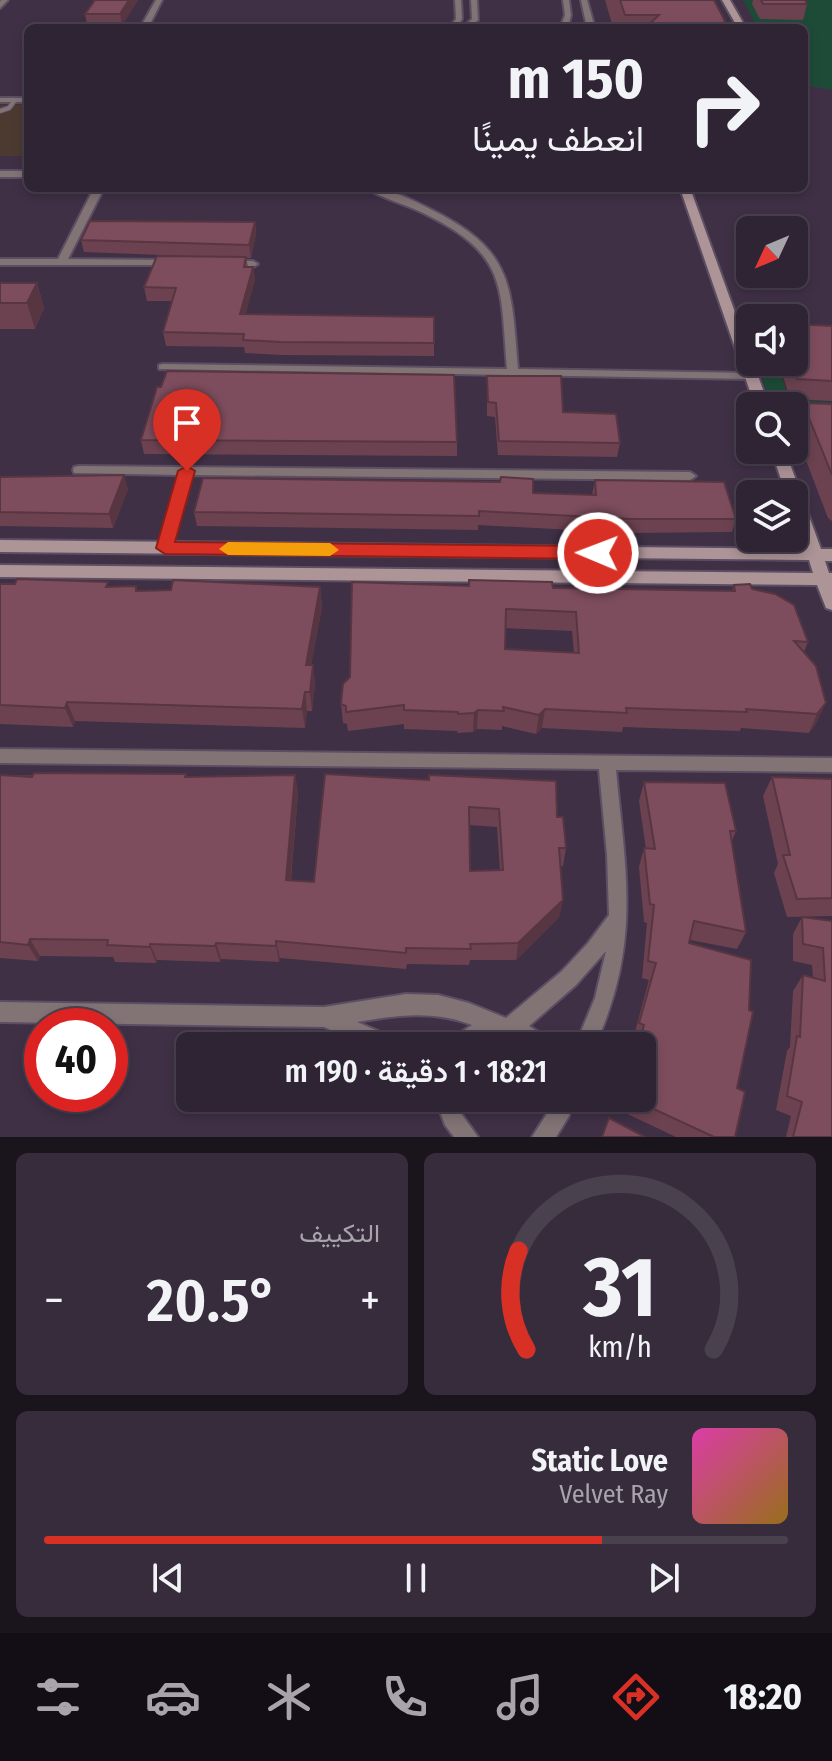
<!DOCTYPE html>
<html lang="ar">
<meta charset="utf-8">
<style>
body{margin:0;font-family:"Fira Sans Condensed",Vazirmatn,sans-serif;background:#372c3c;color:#f1f3f6;direction:rtl;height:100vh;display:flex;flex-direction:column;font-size:30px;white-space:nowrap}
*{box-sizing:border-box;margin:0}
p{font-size:26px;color:#a7a4ac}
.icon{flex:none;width:44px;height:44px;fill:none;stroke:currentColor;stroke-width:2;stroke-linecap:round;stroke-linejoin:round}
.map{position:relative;height:1137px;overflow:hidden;direction:ltr}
.sheet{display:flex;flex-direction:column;gap:16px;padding:16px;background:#1a141d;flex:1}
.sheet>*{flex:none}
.top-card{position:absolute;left:24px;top:24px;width:784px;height:168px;border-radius:12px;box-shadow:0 4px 12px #0003,0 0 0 2px #4a414f;direction:rtl;background:#2f2434;color:#f1f3f6;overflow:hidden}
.needle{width:52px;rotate:226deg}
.controls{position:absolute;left:736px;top:216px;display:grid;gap:16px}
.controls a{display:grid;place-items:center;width:72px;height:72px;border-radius:12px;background:#2f2434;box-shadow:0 4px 12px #0003,0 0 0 2px #4a414f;font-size:40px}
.speed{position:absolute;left:24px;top:1008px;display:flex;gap:16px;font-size:40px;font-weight:700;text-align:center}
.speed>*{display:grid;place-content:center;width:104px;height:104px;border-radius:50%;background:#2f2434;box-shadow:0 4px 12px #0003,0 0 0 2px #4a414f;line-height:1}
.speed .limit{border:12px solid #d22;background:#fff;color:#111}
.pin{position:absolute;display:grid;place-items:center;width:68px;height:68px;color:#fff;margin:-82px -34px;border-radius:50% 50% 50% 0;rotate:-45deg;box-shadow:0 0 8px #0007}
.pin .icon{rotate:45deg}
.me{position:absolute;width:88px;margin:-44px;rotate:271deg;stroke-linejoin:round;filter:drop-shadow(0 0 6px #0008)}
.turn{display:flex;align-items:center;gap:28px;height:168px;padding:0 32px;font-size:36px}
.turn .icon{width:104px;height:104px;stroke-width:2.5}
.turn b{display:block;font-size:56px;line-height:68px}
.big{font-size:60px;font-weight:600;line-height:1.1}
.sheet .tile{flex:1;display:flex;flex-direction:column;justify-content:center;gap:12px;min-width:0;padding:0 28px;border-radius:12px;background:#372c3c}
.sheet .dial{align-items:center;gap:0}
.dial svg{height:208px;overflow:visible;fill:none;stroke:#4a414f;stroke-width:7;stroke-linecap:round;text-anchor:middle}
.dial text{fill:#f1f3f6;stroke:none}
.song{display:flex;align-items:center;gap:24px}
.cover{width:96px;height:96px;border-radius:12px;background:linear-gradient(135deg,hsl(320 70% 55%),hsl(40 70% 35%))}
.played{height:8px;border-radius:4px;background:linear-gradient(90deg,#d93025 75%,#4a414f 75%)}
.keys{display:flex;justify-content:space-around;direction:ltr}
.heat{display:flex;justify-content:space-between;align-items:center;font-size:44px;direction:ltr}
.sheet .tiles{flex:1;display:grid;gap:16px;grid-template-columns:1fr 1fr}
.tile:last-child{grid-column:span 2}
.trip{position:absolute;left:176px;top:1032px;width:480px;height:80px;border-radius:12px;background:#2f2434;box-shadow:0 4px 12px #0003,0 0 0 2px #4a414f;font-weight:600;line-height:80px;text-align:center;direction:rtl}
.menu{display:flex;height:128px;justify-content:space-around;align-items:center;background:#130e15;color:#a7a4ac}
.menu .icon{width:56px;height:56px}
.menu .selected{color:#d93025}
.menu b{font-size:36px;color:#f1f3f6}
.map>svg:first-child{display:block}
.commercial{fill:#4c3a31}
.green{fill:#1e4b38}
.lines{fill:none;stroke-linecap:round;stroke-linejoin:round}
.lane-casing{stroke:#5c4e63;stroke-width:6}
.street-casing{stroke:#5c4e63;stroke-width:4}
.secondary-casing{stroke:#5c4e63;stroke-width:4}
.lane{stroke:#827375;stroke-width:4}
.street{fill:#827375;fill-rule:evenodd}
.secondary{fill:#ad9497;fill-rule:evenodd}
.wall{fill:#6c4250;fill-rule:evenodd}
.shaded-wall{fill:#583641}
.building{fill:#7e4d5d;stroke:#583641;stroke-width:2;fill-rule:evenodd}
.route{fill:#d93025;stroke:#8d1f18;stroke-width:2}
.slow{fill:#f59e0b}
</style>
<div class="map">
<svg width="832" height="1137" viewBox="0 0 832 1137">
<rect width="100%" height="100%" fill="#3f3046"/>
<!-- commercial -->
<path class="commercial" d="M0,105H28V156H0Z"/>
<!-- green -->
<path class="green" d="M743,0H832V90L804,85V28H758Z
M756,362H777L789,400L832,402V413L794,412L791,402H771Z"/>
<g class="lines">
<defs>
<path id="lane" d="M0,111L9,108L15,100"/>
<path id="street" d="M1,0H8L0,8V2Z
M156,0H162L148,28H140Z
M455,0H461L462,19L457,28H449L456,19Z
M471,0H477L478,20L470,28H462L472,19Z
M563,0H569L571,15L568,28H560L565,15Z
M581,0H587L595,28H587Z
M0,98H28V102H0Z
M0,171H28V177H0Z
M94,188H104L68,259L172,260L176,261V265H0V259H58Z
M366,188C389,188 411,199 430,209C514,250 511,285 518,369L752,373L758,376L752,379L159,369V365L163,364L507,369C500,285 508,254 423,213C405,204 383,199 366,188Z
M228,261H253L258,264L253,267L224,266V262Z
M79,466L690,472L696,476L690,480L192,475L172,548L165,553L158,548L179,475L74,473L73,470L74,467Z
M0,749L832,758V772L616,770C626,876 641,943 595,1046H575L595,998L606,951L576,985L529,1026L549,1039L552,1046H526L510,1039L500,1038L483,1041L474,1046H448L451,1039L472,1025C434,1010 397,1015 357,1022L397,1039L400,1046H367L324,1027L0,1022V1002L324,1007L406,994L438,995L469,1003L506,1018L562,971L588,943L609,915L607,855L599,769L0,763Z
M435,1098H455L460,1112L478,1137H454L445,1125Z
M551,1098H571L569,1116L556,1137H532L548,1112Z"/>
<path id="secondary" d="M722,0H730L746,28H738Z
M680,188H690L750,354V362H753L769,406H755Z
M771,450H785L821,549H832V561H825L829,573H832V610L826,608L817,585L0,577V565L813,573L809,560L0,552V540L805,549L794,518V494H786Z"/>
</defs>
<!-- lane casing -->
<use href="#lane" class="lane-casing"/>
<!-- street casing -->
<use href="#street" class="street-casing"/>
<!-- secondary casing -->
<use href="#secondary" class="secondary-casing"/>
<!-- lane -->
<use href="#lane" class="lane"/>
<!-- street -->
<use href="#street" class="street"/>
<!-- secondary -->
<use href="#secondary" class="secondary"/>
</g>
<!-- wall -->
<path class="wall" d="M95,0H138L122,25L87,24L85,14Z
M605,0H714L723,28H618L617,24H612Z
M753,0H805L807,4L803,20L760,19L752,4Z
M255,222L256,234L251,258H246L248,267H253L255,280L245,314L434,317V356L282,355L245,353L244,347L166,346L163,332L172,301H147L144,287L214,257L84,252L81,240Z
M0,283H37L44,308L35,329H0Z
M832,326V401L790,399L779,362H794Z
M487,376L563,412L620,443L617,457L498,455L495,417L487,416Z
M803,403L832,404V521L828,518L794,429Z
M141,440L457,442V456L144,454Z
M0,477L128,489L113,528L0,526Z
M595,480L736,519L732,532L628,533L478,525V530L197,526L194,512L533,493L592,495Z
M0,584L109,587L136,586L137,591L320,587L322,607L311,665H313L315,684L312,711H307L305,728L75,721L73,727L0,724Z
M734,585L752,589L808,642L804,652L816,666L817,722L809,733L741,728L740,731L623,727L622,732L542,728L536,734L502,726V730L477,729L473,732L457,733L458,731L404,729V724L348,731L347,724L343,723L341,704L469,586L732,591ZM505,628L572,631L574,653L505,649Z
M325,774L557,817L566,848L563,866H560L563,900L559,917L516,960H470L469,965L407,964L406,969L280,958L279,962L221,959L220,962L157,960L156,963L115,962L113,957L40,956L38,961L0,958V775L186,777L295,775L298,794L291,880L314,882ZM469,825L497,827L500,870L470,871Z
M772,777L832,779V916L787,917L774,873L778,864L763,796Z
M644,782L736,831L732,841L746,932L737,949L690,940L689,943L737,1088L735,1137H676L617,1109L620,1098H642V1046H636L637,1041L633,1039L649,980L642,978L647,923L644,922L639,867L644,848L646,849L639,801Z
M802,917L832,921V1137H786L791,1116L776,1110L787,1051L790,1047L793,991L803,975L813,978L812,965L793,961V934Z"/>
<!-- shaded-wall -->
<path class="shaded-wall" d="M129,0H138L122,25L120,14Z
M255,222L256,234L251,258L249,245Z
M253,267L255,280L242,328L240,314Z
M37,283L44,308L35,329L27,303Z
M124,475L128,489L113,528L109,514Z
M320,587L322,607L308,684L306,665Z
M313,665L315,684L312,711L310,692Z
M305,692L307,711L305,728L302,709Z
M67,702L75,721L73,727L65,708Z
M826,703L817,722L809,733L817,714Z
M545,709L542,728L536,734L539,715Z
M478,710L477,729L473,732L474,713Z
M295,775L298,794L289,897L286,880Z
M563,900L559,917L516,960L518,943Z
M30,939L40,956L38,961L28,945Z
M276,941L280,958L279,962L276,946Z
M216,943L221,959L220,962L215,946Z
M150,944L157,960L156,963L150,947Z"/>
<!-- building -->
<path class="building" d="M95,0H129L120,14H85Z
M620,0H714L725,21L719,28H645L659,15H625Z
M761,0H805L807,4H763Z
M90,221L255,222L249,245L81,240Z
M157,256L246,257L244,267H253L240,314L434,317V343L281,342L243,340L244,334L163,332L176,288L144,287Z
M0,283H37L27,303H0Z
M794,324L832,326V381L797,379L791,362H794Z
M167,371L454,375L457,442L141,440L157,387H161Z
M487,376H561L563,412L616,414L620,443L499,441L496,403L488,402Z
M803,403L832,404V475Z
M124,475L109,514L0,512V477Z
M501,477L533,479V493L596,495L595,480L724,482L736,519H630L479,511V516L194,512L203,478L500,482Z
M17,579L108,582L106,587L136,586V591L171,590L173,580L320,587L306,665H313L310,692H305L302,709L67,702L65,708L0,705V584H15Z
M469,580L552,582L553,588L735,591L734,585L750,584L752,589L775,594L794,605L808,642L794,641L816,666L826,703L817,714L746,709L747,712L626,708L627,713L545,709L539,715L503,707L504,711L478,710L474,713L458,714V712L404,710V705L346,712V706L341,704L343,684L350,677L352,582L469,586ZM506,609L576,612L579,653L505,649Z
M34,773L186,774L185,777L295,775L286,880L314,882L325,774L429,780V775L556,781L557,817H563L566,848H559L563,900L518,943L470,944L471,949L406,948V953L276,941V946L216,943L215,946L150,944V947L107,945L108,940L30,939L28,945L0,942V775L32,777ZM469,807L499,809L503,870L470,871Z
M772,777L832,779V898L797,899L783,855H790Z
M644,782L725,783L736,831H730L746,932L694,921L689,943L751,960L749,1010L753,1012L737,1088L745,1092L735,1137H714L630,1098H642V1046H638L644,1025L639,1023L656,963L648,961L654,905L650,904L644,848L655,849Z
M802,917L832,921V1137H793L802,1102L787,1096L797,1036L800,1037L803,975L825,981L823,948L803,944Z
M609,1118L645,1137H602Z"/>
<!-- route -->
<path class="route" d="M187,466L195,471L175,542L598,546L607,553L598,559L165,554L156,548L178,471Z"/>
<!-- slow -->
<path class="slow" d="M228,542L330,543L339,550L330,556L228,555L219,549Z"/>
</svg>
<div class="controls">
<a><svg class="needle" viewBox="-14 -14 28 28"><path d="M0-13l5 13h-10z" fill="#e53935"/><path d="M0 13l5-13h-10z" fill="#a7a4ac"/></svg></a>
<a><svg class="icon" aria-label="sound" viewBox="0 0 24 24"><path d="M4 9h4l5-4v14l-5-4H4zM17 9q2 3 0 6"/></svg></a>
<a><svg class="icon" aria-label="search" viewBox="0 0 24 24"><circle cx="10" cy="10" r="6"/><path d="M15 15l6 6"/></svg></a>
<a><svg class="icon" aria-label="layers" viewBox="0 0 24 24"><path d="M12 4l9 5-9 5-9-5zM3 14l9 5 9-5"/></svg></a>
</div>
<div class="speed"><div class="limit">40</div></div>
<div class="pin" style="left:187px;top:471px;background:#d93025"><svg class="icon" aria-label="arrive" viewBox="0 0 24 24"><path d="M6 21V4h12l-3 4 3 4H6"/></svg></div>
<svg class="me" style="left:598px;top:553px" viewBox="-20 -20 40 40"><circle r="17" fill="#d93025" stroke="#fff" stroke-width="3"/><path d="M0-11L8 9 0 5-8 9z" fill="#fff"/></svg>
<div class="trip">18:21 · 1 دقيقة · 190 m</div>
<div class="top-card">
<div class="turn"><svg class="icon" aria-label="right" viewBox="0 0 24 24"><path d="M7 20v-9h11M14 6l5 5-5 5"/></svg><div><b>150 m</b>انعطف يمينًا</div></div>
</div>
</div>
<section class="sheet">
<div class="tiles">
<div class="tile dial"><svg viewBox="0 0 100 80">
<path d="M14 69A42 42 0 1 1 86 69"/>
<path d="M14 69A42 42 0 0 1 11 31" stroke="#d93025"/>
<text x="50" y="56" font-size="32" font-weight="700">31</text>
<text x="50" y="72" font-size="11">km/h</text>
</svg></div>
<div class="tile"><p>التكييف</p>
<div class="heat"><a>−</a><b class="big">20.5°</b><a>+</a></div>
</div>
<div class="tile">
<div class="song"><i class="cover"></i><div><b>Static Love</b><p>Velvet Ray</p></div></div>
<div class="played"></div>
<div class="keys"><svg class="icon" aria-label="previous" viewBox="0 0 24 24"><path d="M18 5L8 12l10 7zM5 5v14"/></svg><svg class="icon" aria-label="pause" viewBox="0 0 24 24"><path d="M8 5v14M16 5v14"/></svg><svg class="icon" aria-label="next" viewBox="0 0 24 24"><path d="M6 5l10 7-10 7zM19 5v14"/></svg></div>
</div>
</div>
</section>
<nav class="menu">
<b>18:20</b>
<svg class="icon selected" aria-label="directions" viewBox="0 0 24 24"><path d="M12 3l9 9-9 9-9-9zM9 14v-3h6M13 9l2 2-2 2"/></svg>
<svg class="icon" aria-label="music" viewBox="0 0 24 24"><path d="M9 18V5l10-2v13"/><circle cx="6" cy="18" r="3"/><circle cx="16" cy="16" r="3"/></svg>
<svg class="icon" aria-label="phone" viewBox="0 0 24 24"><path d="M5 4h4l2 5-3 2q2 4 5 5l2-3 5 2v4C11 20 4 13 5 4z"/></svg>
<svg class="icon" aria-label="climate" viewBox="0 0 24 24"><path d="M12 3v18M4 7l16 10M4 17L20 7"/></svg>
<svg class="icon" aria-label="car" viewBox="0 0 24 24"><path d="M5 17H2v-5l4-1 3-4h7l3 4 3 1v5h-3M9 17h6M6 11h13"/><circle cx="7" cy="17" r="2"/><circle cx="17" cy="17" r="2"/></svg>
<svg class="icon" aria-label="filters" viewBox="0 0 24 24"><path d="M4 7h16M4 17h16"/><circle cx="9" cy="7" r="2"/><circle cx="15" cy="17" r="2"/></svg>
</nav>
